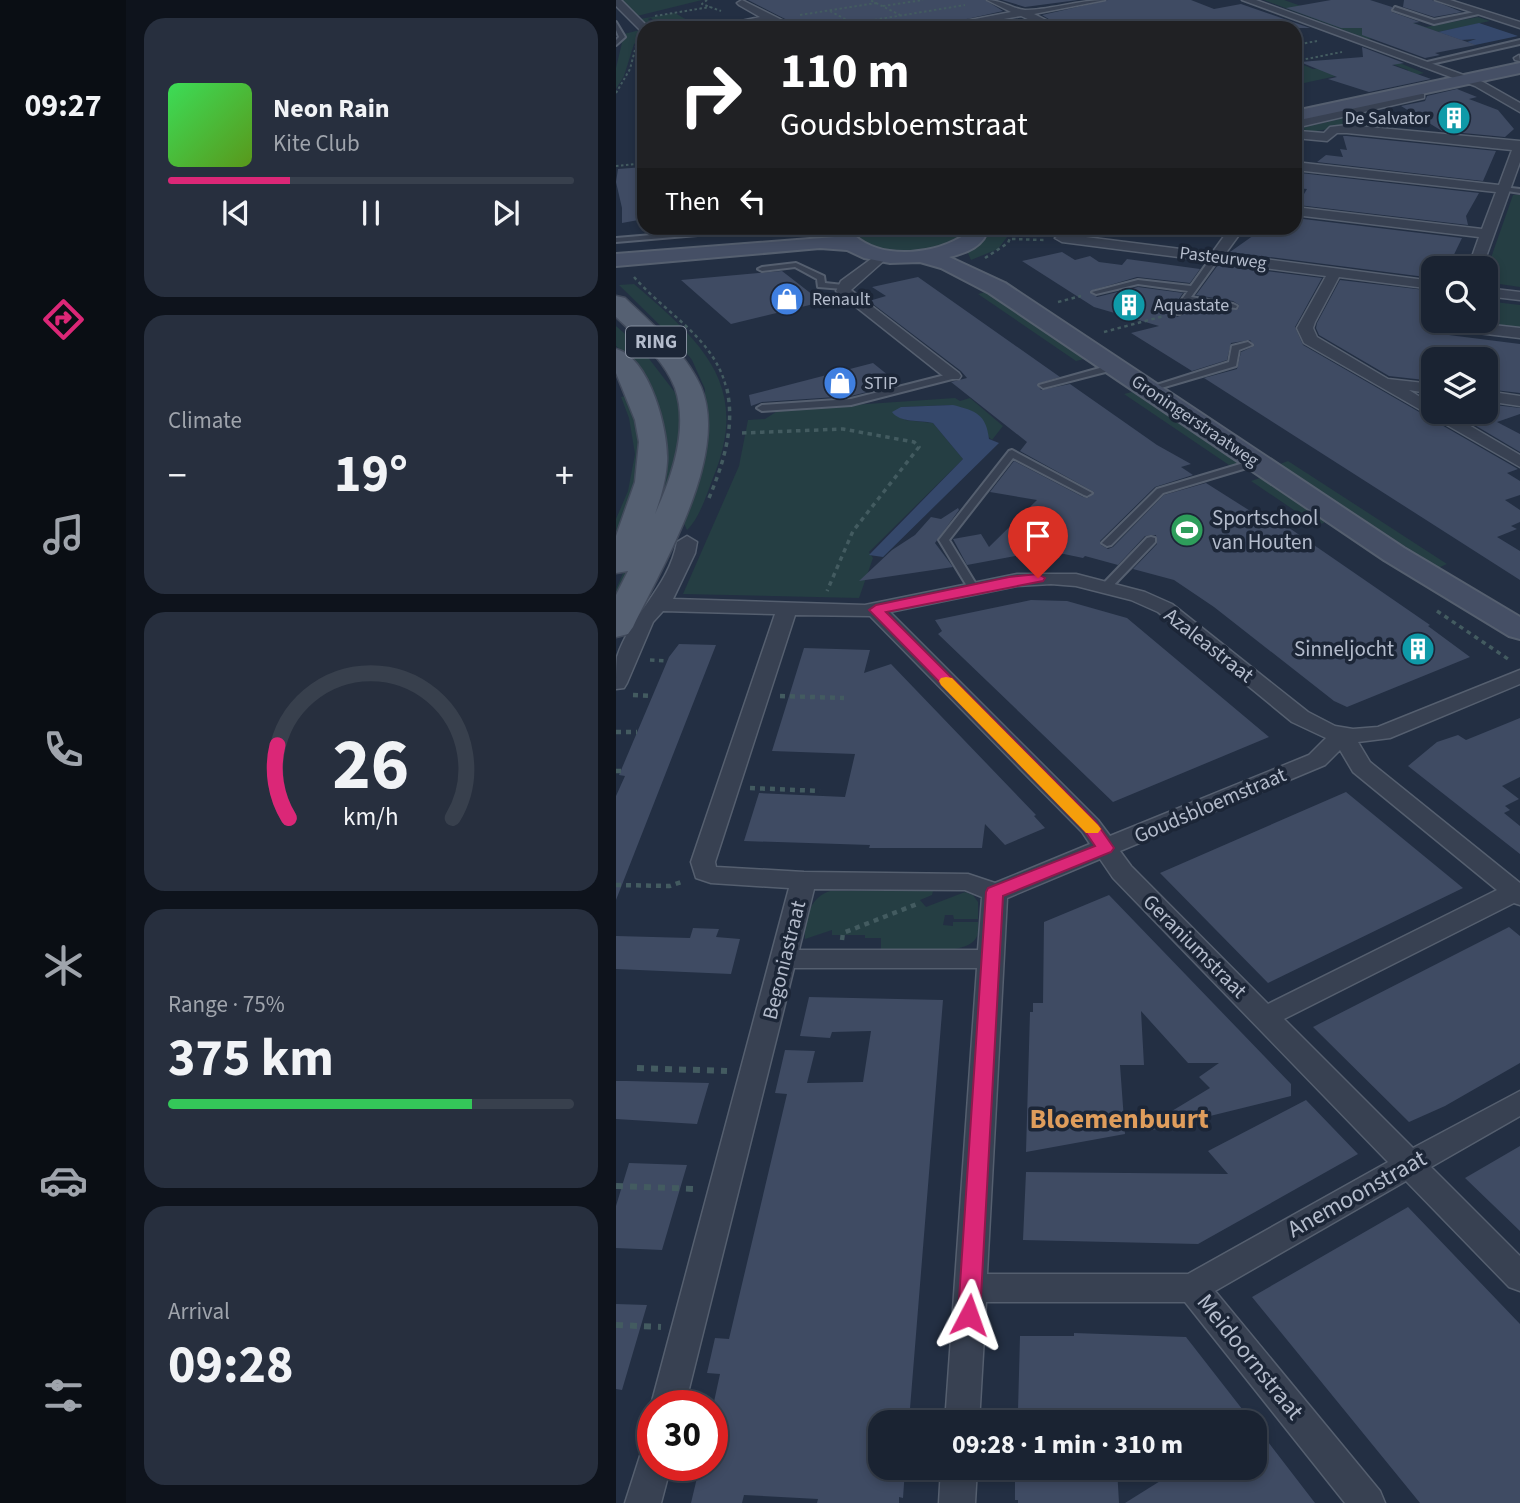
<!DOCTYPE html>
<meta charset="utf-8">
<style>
body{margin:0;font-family:"Source Sans 3",sans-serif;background:#272f3e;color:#f1f3f6;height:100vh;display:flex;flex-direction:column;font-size:26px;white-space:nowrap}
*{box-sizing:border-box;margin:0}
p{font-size:23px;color:#9fa4ac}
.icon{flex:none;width:38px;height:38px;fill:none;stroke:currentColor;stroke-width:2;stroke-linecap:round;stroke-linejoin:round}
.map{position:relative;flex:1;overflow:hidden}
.drawer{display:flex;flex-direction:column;gap:18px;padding:18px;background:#0e131c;width:490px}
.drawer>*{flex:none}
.guide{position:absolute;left:21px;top:21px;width:665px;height:214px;border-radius:21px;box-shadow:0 4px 10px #0003,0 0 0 2px #38404d;background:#202124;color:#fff;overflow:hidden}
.fabs{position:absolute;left:805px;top:256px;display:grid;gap:14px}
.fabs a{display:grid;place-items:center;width:77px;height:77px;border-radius:14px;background:#1a2332;box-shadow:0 4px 10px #0003,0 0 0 2px #38404d;font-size:35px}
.speed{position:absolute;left:21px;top:1390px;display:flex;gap:14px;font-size:35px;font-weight:700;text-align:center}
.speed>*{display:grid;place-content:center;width:91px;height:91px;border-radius:50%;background:#1a2332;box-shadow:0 4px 10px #0003,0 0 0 2px #38404d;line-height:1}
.speed .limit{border:10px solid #d22;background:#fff;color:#111}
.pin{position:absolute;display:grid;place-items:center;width:60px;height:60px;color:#fff;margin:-72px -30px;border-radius:50% 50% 50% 0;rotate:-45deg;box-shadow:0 0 7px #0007}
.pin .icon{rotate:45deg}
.me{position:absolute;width:77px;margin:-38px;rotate:4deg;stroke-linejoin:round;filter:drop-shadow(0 0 5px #0008)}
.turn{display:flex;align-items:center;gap:24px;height:147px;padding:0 28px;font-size:32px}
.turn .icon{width:91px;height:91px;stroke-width:2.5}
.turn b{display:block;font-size:49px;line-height:60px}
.then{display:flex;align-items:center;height:66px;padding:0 28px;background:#0003;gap:14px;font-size:26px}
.big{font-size:52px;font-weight:700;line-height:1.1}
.drawer .card{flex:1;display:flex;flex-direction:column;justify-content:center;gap:10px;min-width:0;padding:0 24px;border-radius:21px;background:#272f3e}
.drawer .dial{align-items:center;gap:0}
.dial svg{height:182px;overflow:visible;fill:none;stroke:#38404d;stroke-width:7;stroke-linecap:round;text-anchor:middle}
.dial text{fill:#f1f3f6;stroke:none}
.song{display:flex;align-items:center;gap:21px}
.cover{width:84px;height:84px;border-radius:10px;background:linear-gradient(135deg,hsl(130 70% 55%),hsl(90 70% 35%))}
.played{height:7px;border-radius:4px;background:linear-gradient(90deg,#db2777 30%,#38404d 30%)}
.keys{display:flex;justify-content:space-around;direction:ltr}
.heat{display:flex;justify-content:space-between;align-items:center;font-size:38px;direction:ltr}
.charge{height:10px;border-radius:5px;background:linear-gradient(90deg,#34c759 75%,#38404d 0)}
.trip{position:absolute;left:252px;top:1410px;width:399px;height:70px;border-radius:21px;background:#1a2332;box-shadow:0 4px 10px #0003,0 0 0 2px #38404d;font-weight:700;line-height:70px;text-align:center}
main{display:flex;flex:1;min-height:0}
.menu{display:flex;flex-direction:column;width:126px;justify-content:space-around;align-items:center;background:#0a0e14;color:#9fa4ac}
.menu .icon{width:49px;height:49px}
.menu .on{color:#db2777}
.menu b{font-size:32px;color:#f1f3f6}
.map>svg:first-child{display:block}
.green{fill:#253e43}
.water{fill:#35486b}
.building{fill:#3f4b63}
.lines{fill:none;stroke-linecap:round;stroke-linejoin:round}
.service-casing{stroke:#555f6f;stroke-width:4}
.minor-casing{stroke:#555f6f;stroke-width:3}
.secondary-casing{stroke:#555f6f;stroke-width:4}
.primary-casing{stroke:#414a5b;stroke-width:3}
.path-far4{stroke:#435b60;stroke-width:2;stroke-dasharray:2.5 2.5;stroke-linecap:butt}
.path-far3{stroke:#435b60;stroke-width:2.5;stroke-dasharray:3.5 3.5;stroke-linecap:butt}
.path-far2{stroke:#435b60;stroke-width:3.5;stroke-dasharray:4.5 4.5;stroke-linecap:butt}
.path-far1{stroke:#435b60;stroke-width:4.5;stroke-dasharray:5 5;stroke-linecap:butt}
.path{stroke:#435b60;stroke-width:6;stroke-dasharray:7 7;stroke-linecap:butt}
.service{fill:#384152;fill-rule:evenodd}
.minor{fill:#384152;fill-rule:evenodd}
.secondary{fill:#454f65;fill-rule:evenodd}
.primary{fill:#556072;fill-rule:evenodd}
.route{fill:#db2777;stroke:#8e194d;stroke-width:2}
.slow{fill:#f59e0b}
.labels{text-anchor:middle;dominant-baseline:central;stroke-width:7;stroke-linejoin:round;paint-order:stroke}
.far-poi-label{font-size:18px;fill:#b4bccc;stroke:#1c2637;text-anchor:start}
.far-street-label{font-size:18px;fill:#b4bccc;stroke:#1c2637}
.shield{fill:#1c2637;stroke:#868f9f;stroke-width:2}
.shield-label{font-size:19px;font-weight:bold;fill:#b4bccc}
.poi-label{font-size:21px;fill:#b4bccc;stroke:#1c2637;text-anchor:start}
.street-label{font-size:21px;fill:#b4bccc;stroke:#1c2637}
.near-street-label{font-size:24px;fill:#b4bccc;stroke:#1c2637}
.near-neighbourhood-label{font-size:28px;font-weight:bold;fill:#df9d5c;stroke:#1c2637}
</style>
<main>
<nav class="menu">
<b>09:27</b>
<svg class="icon on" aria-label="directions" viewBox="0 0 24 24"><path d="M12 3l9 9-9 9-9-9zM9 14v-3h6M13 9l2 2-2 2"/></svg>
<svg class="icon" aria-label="music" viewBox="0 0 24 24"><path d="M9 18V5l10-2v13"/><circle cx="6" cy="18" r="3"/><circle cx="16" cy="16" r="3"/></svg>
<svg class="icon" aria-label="phone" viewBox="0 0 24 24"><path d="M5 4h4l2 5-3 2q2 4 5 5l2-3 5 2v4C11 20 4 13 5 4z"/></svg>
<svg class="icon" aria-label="climate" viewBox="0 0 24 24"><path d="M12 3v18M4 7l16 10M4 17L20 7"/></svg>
<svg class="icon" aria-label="car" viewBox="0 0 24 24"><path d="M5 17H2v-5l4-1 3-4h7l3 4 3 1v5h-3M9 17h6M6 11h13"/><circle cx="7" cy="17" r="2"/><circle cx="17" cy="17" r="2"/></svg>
<svg class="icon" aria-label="filters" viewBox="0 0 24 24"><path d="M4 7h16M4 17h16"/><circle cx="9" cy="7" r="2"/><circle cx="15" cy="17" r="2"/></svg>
</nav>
<section class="drawer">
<div class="card">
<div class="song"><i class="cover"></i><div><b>Neon Rain</b><p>Kite Club</p></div></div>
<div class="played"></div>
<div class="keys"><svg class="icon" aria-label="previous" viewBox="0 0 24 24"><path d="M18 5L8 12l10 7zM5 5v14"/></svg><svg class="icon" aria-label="pause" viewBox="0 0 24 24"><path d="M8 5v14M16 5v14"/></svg><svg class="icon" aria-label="next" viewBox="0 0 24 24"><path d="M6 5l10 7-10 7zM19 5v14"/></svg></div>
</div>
<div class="card"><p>Climate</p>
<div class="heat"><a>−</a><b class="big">19°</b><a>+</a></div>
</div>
<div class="card dial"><svg viewBox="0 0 100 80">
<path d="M14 69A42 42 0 1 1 86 69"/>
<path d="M14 69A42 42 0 0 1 9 37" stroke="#db2777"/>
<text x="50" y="56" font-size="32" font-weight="700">26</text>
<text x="50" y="72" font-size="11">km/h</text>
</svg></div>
<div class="card"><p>Range · 75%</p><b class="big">375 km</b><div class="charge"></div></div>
<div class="card"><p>Arrival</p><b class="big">09:28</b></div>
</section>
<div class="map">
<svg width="904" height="1503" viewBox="0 0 904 1503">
<rect width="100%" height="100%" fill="#232f43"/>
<!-- green -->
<path class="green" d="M6,0H86L21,16Z
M648,0H668L745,27L755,9L810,27L862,17L874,21L822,32L811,28L752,39Z
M59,13L83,27L45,28L35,18L32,19L42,28L30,26L24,19Z
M24,30L28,39L18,44L8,76L0,89V68L8,34Z
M774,59L808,73L792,77V70L776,64L679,85L683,63L697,69Z
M751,113L766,123L765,131L723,127L695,132L685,128Z
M897,195H904V287L870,282V272Z
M237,228H355V232L335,247L283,254L246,246L235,231Z
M368,228H394L395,232L382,249L355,260L351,251Z
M18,284C84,341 136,384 97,478C91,494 83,519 71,530L64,515L87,428L89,389L76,360L65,346L3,285Z
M369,292L468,358V359L460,361L362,294Z
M870,301L904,305V328L854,320H870Z
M0,326L24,347L64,399L66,461L0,598V589L30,522L17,362L0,346Z
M516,392L621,462V464L613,465L508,394Z
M10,396L31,443L0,553V519L12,491L19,454L13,418L5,397Z
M339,398L344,401L354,398L387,426L376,440L337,405L285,407L289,420L317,423L347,459L253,552L257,558L243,598L67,594L123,466L132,420L149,419L163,410Z
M672,461L831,564L822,568L664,464Z
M644,478L708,521V523L700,525L635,481Z
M214,891H317L316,895L304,900L310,907L349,892L357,895L362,902V919H338L337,915H329L327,925L337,926V922H362C362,927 363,934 360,938C350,957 284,950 265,950V938H249V935H216V930L189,939C188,920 194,897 214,891Z"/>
<!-- water -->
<path class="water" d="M863,23L902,36L859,45L851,42L860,39L845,40L822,32Z
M337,405C360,411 370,414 373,439L383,443L267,557L253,555L347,459L317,423C303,420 284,423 276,412L285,407Z"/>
<!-- building -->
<path class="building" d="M132,0H369L387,11L310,28H181L179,24Z
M386,0H462L409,7Z
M492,0H575L598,9L625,4L694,28H448L426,15Z
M715,0H754L776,7V12L804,22L797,23L860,45L819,53L824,55L809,58L746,35V28H725L670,8Z
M788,0H816L846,12L818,17L787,7Z
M405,19L426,28H351Z
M746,47L788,63L776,65L815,79L753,92L712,79L721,77L684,62L747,57Z
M841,89L861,97L853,99L882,110L898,129L889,137L826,131L785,106L809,101L811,96Z
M727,136H731L880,151L867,181L701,162L710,155L727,157L724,149L731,150Z
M28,167V219L6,223V208L0,182L2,169Z
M684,173L863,193L850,216L852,225L682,205L688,198L685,199L691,189L679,188V177Z
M679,218L846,238L832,267L817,265V278L614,252L648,228H679Z
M446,252L459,260L474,256L483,262L506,265L511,259L584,269L574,283L521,277L474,291L481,297L522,287L567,293L555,310L561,317L566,315L573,305L622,309L623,305L617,301L580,295L602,265L706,278L679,327L687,345L902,469L891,473L904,481V495L889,500L904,510V522L895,526L901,529L881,537L904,551V580L588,378L621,369L625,352L638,346L634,340L615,343L611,360L576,371L515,333L543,326L478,307L406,261Z
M166,271L206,302L115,324L65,280Z
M302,277L444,377L421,384L425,390L454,384L541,445L575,464L565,467L577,475L539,487L484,541L485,545L492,549L497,547L548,495L590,483L639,514L650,512L814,625L812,626L854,657L731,707L718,701L598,607L558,580L517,569L541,544L540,535L529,536L502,565L469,556L467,558L448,554L415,553L351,565L337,539L365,534L373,547L421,500L374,492L398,461L467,497L472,498L478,492L404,451L411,442L335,382L351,378L345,371L253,301L270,296L256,287Z
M724,280L817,291L810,322L817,324V333L904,344V393L870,389V359H817V381L773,376L703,335L700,328L701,323Z
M257,363L283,384L235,396L146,402L135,406L133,395Z
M870,404L904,408V414L881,422L904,434V452L835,411H860L870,416Z
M342,508L343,510L319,543L337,567L243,581L276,550L299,535L315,517L325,519Z
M415,600L451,601L511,618L653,737L497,802L322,634L326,631L319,620Z
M63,644L100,645L0,900V796L9,776L3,775L53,657Z
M188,648L254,650L248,673L275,664L420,815L418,816L429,828L389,845L369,824L366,848H253L254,845L128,841L143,793L229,797L239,754L156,751Z
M904,718V777L886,786L903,799L889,806L894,810L888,813L904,826V854L792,766L821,742L842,735L850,740Z
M730,792L847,888L652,983L544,873Z
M493,895L675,1084V1096L533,1131L531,1126L594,1088L583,1077L603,1063H572L525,1011L528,1065H504L509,1134L410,1152L414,1012H417V1003H427L428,922Z
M893,927L904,936V1063L829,1106L793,1122L697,1027Z
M77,928L103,929L100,937L124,939L115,974L0,969V936L74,938Z
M193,997L327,1000L293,1421L264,1423V1469L289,1470L287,1498L283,1497V1503H201L202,1499L128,1495L126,1503H75L84,1465H96V1411L104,1374L91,1373L99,1338L113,1339L171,1094L159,1093L169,1050L199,1051L191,1083L247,1082L255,1031L216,1032L214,1038L184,1036Z
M0,1081H11L93,1083L81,1124L0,1119Z
M690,1100L742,1154L582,1244L407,1240L410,1172L612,1174L592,1151Z
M904,1146V1231L849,1178Z
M13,1163L71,1165L46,1250L0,1248V1206Z
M792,1207L904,1324V1503H804L636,1297Z
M0,1304L31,1305L6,1390L0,1389Z
M458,1333L570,1337L637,1423H404L405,1411L402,1410L404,1336H458Z
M639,1425L699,1503H509L565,1468H639Z
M403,1468H501L503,1503H402V1500H399V1478L403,1477Z"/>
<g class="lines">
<defs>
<path id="service" d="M779,7L818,20L864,11L867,13L818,24L777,10Z
M0,22L9,37L0,45V40L3,37L0,30Z
M904,40V44L806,66L803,64Z
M887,187L904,189V193L885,190L883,189Z
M120,228H144L140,230L0,242V238Z
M597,255L604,257L575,297L617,304L621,306L620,308L572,302L564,314H561L557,312L572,291L522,284L480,294L476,292L522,280L575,286Z
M180,263L208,276L209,283L227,285L231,287L227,289L202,287L201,279L179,267L146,271L142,269L146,267Z
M632,342L636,345L623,350L620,366L535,391L528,389L613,362L616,346Z
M498,364L501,365V369L427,388L423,385Z
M337,373L340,374V378L235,405L146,411L141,408L146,405L235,399Z
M396,450L476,493L471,496L468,495L397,458L333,540L363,589L358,592L354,591L323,540L393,451Z
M641,459L644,460V464L547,493L495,545L491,546L486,543L541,489Z
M535,537L539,538V542L494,589H486L485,587L486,585L531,538Z"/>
<path id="minor" d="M0,0H5L33,28L24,30L0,6Z
M126,0L178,26L179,28H166L153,21L115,28H92L144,17L123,5L121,3Z
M371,0C386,0 397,9 409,10C434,10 462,0 489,0L418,14L446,28H432L405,16L336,28H313L395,12Z
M626,0H640L867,82L904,103V112L859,86Z
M819,0H834L904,22V28Z
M903,55L904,61L899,60L898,58Z
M804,93L808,94V98L679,128V120Z
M731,125L904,141V162L866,268H852L863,237L679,215V207L866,229L880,192L679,170V162L883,185L896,150L731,133H721L711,141L679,138V132L683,131L708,133L714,127Z
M614,228H628L609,254L817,281V289L723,277L699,322L697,328L701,337L772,379L817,384V394L793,390L817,405V411H829L904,455V467L688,343L681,328L710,276L446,242L439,238L446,234L596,253Z
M266,251L273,255L271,258L235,290L343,373L345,376L343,379H331L220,291L225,281Z
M870,288L904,292V300L870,296Z
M833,320L904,328V338L845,331L840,329Z
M870,391L904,396V406L870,401Z
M71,536L81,542L79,553L57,599L249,605L401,574H460L529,592L556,604L692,712L719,726L737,729L762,727L904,670V684L774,738L742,742L754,762L904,883V905L898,903L668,1019L797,1148L904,1091V1116L815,1167L904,1256V1291L893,1287L790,1181L599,1291L764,1491L769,1503H729L569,1302H370L363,1423H329L361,968H178L69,1405H37V1409L35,1405L173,888L95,883L80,878L75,862L159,614L47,611L37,622L11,683L8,688L0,689C0,679 0,666 1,657C15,614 53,587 61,542ZM435,584L460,586L515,600L542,612L676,722L710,738L693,755L494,836L482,820L274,612L401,586ZM179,615L254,616L466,832L474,844L379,883L352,874L188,872L100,867L99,862ZM724,750L737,772L881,890L652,1004L515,866L504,851L709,765ZM484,859L497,878L772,1162L572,1274H371L391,898ZM198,889L349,890L366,897L362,950H183Z
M37,1449V1465H55L45,1503H9L25,1453Z
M325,1468H361L359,1503H323Z"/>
<path id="secondary" d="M904,63V73L679,121V111Z
M221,228H241L239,236C268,261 321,254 350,234L352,228H372C369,246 350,253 333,257L389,283L788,548L904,617V639L893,636L768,560L373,293L325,268L304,262L274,263L248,258L231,250L204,248L0,266V254L219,237Z"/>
<path id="primary" d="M0,296L9,298C36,324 69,351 85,387C114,455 46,566 17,627L12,634L0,637V595L12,571L0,573V536L19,482L23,442L19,420L0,373V349C34,358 53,431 51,462C50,480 45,497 39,514C56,477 73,428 59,388C48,359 21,337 0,317Z"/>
</defs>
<!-- service casing -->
<use href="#service" class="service-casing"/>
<!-- minor casing -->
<use href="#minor" class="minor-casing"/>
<!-- secondary casing -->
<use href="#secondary" class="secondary-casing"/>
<!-- primary casing -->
<use href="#primary" class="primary-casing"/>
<!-- path-far4 -->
<path class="path-far4" d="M91,0L86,4L105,11
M260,3L284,15
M267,6L307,0
M214,11L246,28
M184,15L260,3L254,0
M39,16L94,7
M239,23L349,5
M679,45L701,41
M679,66L680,61L726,52
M0,93L14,69L20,46
M0,166L28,163"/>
<!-- path-far3 -->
<path class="path-far3" d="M396,239L428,240
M369,258L392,243L398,228
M18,277C49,313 98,338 110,387
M442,302L465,296
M488,332L548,316"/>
<!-- path-far2 -->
<path class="path-far2" d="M126,433L227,429L298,442L303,447L237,531L211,591
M93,498C108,462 120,424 110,385
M821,611L895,661
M34,660L51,661"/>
<!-- path-far1 -->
<path class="path-far1" d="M17,695L37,696
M164,696L228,698
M0,732H21
M0,771H5
M134,788L204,791
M0,885L54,886L68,881
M226,940L227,933L301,904"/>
<!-- path -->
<path class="path" d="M21,1068L111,1071
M0,1186L80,1189
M0,1325L45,1327"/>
<!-- service -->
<use href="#service" class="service"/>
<!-- minor -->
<use href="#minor" class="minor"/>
<!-- secondary -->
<use href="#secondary" class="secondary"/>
<!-- primary -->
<use href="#primary" class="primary"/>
</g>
<!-- route -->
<path class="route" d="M422,574L429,578L427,581L270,612L480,822L498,848L495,852L387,896L364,1315L361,1322L353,1325L345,1322L342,1315L370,892L372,888L479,846L468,830L253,610L260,605L393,577Z"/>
<!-- slow -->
<path class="slow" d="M330,677L336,678L482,825L485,829L482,833H470L325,685L323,681L325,678Z"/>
<!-- icons -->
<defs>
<symbol id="building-disc" viewBox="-11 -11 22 22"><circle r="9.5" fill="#0f9aa8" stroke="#1c2637"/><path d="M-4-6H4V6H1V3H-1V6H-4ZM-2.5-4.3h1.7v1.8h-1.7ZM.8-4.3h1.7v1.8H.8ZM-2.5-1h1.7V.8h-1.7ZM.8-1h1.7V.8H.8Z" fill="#fff"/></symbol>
<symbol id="shop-disc" viewBox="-11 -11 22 22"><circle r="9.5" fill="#3f7fe0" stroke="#1c2637"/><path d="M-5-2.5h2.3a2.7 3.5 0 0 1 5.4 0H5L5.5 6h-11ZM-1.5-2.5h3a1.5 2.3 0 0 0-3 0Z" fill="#fff"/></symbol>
<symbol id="stadium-disc" viewBox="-11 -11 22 22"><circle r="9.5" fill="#2e9e5b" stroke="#1c2637"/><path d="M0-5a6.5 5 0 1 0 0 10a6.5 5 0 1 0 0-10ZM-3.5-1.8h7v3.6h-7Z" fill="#fff"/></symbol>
</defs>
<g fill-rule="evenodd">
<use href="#building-disc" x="819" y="99" width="38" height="38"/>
<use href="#shop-disc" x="152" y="280" width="38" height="38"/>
<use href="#building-disc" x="494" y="286" width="38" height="38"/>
<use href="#shop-disc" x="205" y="364" width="38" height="38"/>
<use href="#stadium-disc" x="552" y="511" width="38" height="38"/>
<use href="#building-disc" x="783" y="630" width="38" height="38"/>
</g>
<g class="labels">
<!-- far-poi labels -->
<g class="far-poi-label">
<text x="814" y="118" text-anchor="end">De Salvator</text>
<text x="196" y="299">Renault</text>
<text x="538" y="305">Aquastate</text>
<text x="248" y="383">STIP</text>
</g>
<!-- far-street labels -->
<g class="far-street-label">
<text transform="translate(607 258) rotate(7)">Pasteurweg</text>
<text transform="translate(579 421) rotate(34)">Groningerstraatweg</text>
</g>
<!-- shield labels -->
<rect class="shield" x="10" y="326.5" width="60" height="31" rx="5"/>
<g class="shield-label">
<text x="40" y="342">RING</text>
</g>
<!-- poi labels -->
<g class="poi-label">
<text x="596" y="518">Sportschool<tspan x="596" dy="24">van Houten</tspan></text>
<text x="778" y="649" text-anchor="end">Sinneljocht</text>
</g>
<!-- street labels -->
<g class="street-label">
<text transform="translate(593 645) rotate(38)">Azaleastraat</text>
<text transform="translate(594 805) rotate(-23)">Goudsbloemstraat</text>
<text transform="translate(579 946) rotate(45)">Geraniumstraat</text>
<text transform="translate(168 960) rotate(-76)">Begoniastraat</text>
</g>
<!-- near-street labels -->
<g class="near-street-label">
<text transform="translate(741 1194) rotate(-29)">Anemoonstraat</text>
<text transform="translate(634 1357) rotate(51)">Meidoornstraat</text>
</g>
<!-- near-neighbourhood labels -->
<g class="near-neighbourhood-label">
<text x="503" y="1119">Bloemenbuurt</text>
</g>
</g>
</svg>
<div class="fabs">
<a><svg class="icon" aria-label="search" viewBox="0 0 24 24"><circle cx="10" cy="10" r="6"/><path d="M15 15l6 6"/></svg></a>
<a><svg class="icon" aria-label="layers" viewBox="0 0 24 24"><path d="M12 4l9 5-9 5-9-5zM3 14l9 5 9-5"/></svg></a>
</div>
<div class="speed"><div class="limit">30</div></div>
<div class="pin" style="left:422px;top:578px;background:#d93025"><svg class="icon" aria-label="arrive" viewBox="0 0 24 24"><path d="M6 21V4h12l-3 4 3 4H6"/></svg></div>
<svg class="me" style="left:353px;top:1315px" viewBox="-20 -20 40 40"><path d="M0-17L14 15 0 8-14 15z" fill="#db2777" stroke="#fff" stroke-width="4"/></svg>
<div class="trip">09:28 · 1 min · 310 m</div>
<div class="guide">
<div class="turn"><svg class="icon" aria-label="right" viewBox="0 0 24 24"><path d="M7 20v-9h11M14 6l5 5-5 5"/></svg><div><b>110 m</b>Goudsbloemstraat</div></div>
<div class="then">Then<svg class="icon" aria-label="left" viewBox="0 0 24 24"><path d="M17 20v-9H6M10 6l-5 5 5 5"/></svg></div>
</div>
</div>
</main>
